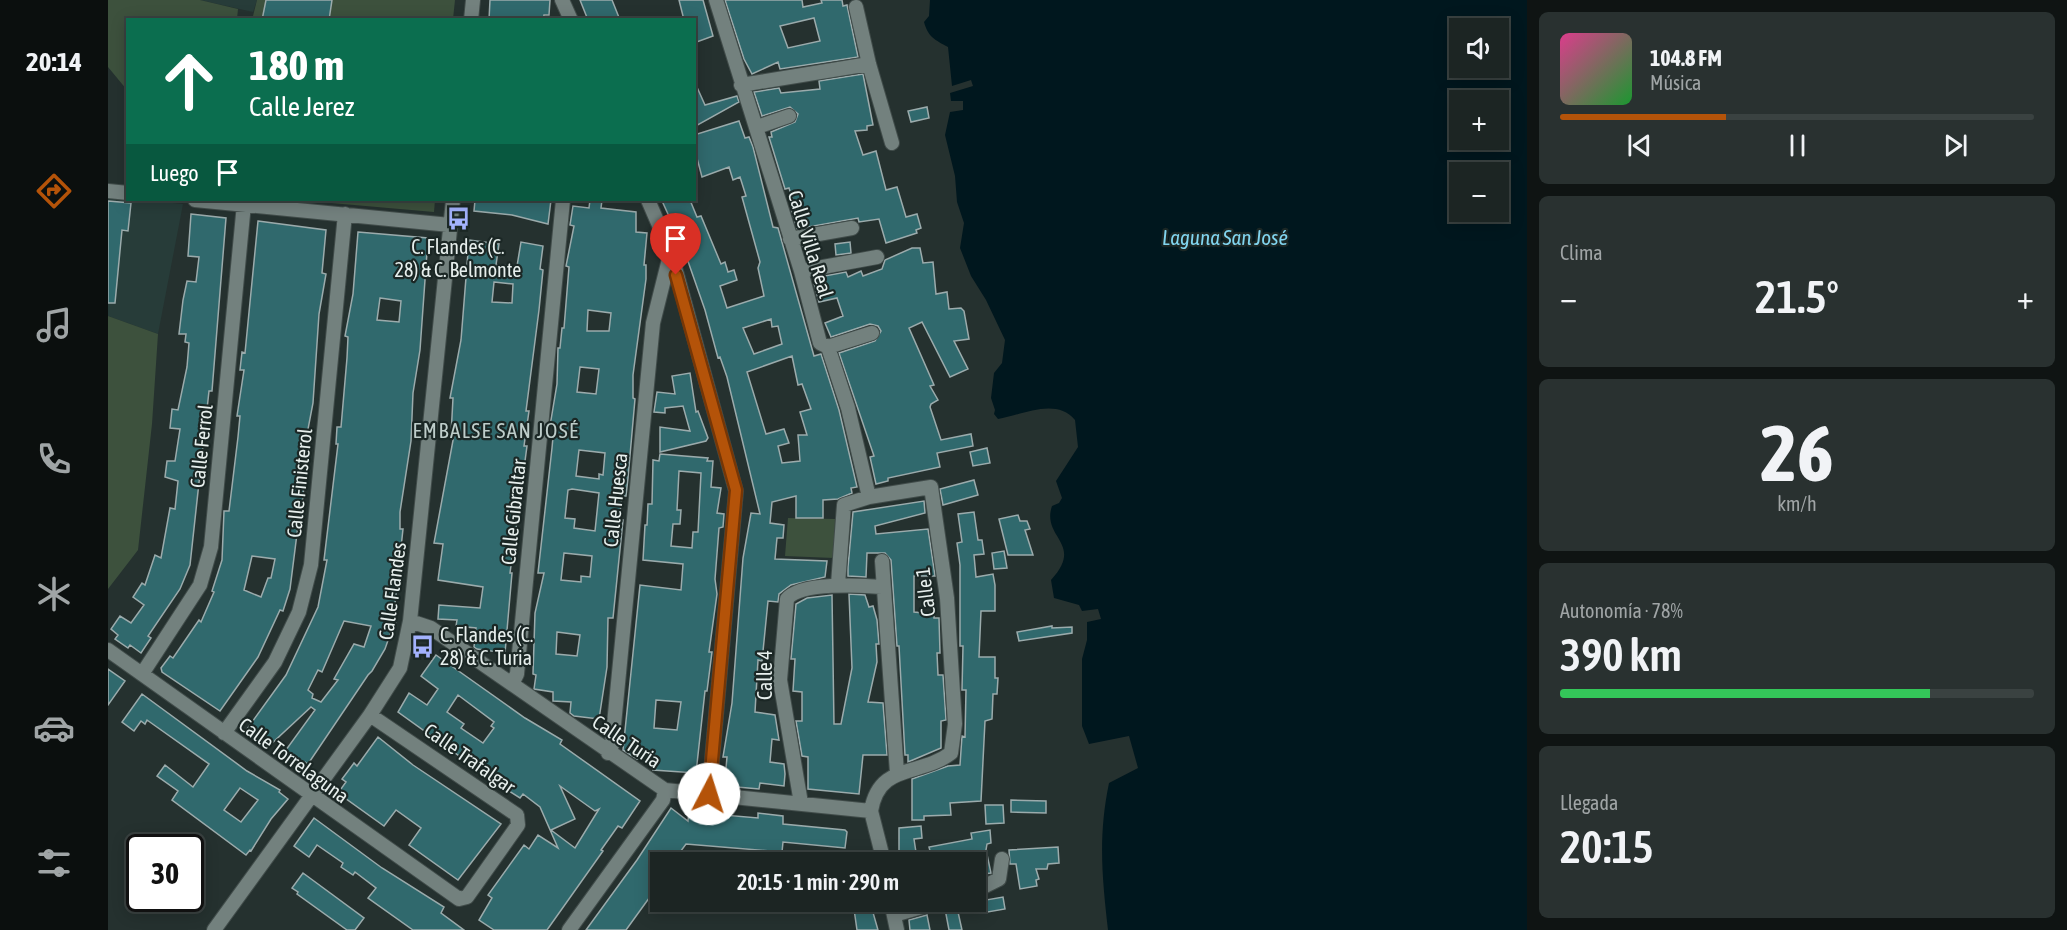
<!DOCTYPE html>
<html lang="es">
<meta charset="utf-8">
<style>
body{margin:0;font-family:"Asap Condensed",sans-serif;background:#293130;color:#f1f3f6;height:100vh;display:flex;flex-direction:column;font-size:22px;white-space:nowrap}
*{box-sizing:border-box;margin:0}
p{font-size:20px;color:#a0a5a6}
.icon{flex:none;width:33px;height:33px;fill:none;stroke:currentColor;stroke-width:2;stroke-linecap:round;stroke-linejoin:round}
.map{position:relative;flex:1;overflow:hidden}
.sheet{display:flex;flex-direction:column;gap:12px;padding:12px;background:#0f1413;width:540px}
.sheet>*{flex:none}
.hud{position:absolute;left:18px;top:18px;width:570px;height:183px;border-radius:0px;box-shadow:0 3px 15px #0003,0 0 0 2px #3a4241;background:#0b6e4f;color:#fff;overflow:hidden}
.controls{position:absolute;left:1341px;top:18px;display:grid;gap:12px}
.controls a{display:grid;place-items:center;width:60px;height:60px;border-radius:0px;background:#1c2523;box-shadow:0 3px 15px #0003,0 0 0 2px #3a4241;font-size:30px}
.speed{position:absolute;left:18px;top:834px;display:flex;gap:12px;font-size:30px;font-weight:700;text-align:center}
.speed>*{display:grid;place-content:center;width:78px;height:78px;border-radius:50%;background:#1c2523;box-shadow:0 3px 15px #0003,0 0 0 2px #3a4241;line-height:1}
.speed .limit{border:3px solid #111;border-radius:9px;background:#fff;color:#111}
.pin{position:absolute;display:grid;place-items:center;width:51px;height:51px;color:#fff;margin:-62px -26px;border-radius:50% 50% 50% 0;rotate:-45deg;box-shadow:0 0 6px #0007}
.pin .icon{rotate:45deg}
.me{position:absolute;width:66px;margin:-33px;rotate:5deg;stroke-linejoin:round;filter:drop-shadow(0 0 4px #0008)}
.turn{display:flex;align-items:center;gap:21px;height:126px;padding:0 24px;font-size:27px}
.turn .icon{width:78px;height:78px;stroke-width:2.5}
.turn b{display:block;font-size:42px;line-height:51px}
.then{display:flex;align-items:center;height:57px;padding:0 24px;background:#0003;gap:12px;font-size:22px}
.big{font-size:45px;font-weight:600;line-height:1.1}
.sheet .card{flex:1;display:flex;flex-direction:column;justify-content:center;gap:9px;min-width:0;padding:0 21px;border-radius:9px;background:#293130}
.sheet .dial{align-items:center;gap:0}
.dial b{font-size:78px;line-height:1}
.song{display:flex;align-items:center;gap:18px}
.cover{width:72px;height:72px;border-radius:9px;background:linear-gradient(135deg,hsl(330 70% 55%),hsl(130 70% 35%))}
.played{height:6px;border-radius:3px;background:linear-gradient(90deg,#b45309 35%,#3a4241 35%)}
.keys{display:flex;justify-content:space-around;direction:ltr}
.heat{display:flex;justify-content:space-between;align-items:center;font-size:33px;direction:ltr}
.charge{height:9px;border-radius:4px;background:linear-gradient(90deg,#34c759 78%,#3a4241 0)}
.trip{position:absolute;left:542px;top:852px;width:336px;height:60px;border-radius:0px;background:#1c2523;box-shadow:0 3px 15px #0003,0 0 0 2px #3a4241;font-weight:600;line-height:60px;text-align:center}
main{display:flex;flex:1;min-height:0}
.tab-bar{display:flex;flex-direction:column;width:108px;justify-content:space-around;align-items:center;background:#0b0f0e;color:#a0a5a6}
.tab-bar .icon{width:42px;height:42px}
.tab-bar .on{color:#b45309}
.tab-bar b{font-size:27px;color:#f1f3f6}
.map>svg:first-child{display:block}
.built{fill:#273c39}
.green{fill:#3d513d}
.water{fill:#00171e;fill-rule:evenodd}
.building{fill:#30696d;stroke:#9babac;stroke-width:1.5;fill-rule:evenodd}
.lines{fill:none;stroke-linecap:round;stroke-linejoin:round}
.minor-casing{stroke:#414c4a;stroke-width:16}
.minor{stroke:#73817e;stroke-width:14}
.route-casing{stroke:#753606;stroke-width:15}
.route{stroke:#b45309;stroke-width:10}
.labels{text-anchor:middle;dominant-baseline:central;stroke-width:4.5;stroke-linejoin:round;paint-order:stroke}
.street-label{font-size:20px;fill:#e7efed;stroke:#1b2725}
.poi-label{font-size:20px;fill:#e7efed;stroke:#1b2725}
.water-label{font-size:21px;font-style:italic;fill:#81d5ef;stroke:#1b2725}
.neighbourhood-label{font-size:21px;letter-spacing:1.5px;fill:#becdca;stroke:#1b2725}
</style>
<main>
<nav class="tab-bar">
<b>20:14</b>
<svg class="icon on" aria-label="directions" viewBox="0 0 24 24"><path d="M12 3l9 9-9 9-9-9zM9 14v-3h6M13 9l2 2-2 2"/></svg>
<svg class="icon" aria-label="music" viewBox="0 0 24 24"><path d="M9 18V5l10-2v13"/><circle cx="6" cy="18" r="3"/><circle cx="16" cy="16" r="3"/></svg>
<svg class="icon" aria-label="phone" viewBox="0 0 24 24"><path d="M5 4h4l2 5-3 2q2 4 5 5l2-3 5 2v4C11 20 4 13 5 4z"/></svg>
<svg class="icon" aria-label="climate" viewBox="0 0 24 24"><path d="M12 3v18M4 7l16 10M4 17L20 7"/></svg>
<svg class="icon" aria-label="car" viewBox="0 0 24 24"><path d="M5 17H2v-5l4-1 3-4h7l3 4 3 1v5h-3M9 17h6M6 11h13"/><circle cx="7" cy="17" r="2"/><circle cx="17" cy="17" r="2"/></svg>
<svg class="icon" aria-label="filters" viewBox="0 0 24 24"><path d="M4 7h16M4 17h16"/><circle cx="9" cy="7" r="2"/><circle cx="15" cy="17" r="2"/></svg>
</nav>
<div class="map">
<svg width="1419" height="930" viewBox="0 0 1419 930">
<rect width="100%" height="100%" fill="#25312f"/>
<!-- built -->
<path class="built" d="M92,0H149L145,12Z
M0,197L75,204L50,334L0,316Z"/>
<!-- green -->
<path class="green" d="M0,0H92L130,9L129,19L20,20L19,90L0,67Z
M149,0H347L345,19L144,20Z
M189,200H327L326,212Z
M0,316L50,334L44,424L30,550L0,589Z
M680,518L727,519L726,558L677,556Z"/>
<!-- water -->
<path class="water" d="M822,0H1419V930H1000C994,877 990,836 1001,783L1030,768L1021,736L981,744L974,726V659L979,640V622L993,619L990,609L974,611L971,605L946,598L943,580C977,543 933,538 944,506L951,503L954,498L948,481L970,447L967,420C948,397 914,415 890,419L886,414L887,410L883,398L886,373L894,363L897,340L878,300L863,276L852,248L856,223L849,202L847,176L837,135L842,112L855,110V101H843L842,93L865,86L863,80L844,86L840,47C827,40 820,37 816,22L821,16ZM1352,28H1390V68H1352ZM1352,100H1390V140H1352ZM1352,172H1390V212H1352Z"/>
<!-- building -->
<path class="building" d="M158,0H224L221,20H154Z
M382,0H442L441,15H436L435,20H381Z
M472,0H504L512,20H480Z
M571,0H595L605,36L586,43V20H576Z
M617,0H694L695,7L714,3L713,0H734L735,6L739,5L750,57L672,69L670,62L644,74L636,59ZM706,18L712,41L680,48L672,26Z
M755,74L765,125L759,126V130L747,131L755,155L768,151L778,190L789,187L798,217L809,214L813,228L808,230L809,233L778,243L771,219L751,222L750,218L689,229L684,211L688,210L681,188L677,189L661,137H664L663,132L687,122L690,114L682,107L654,116L646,92L671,88L673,93L712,89L711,81Z
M588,85L597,105L629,96L631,102L586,127Z
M819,107L821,118L803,122L800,111Z
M631,121L637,138L641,137L645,147L665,227L670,228L706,356L713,354L731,410L749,487L743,488L744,493L730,499L715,500V518H688V496L664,502L662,523L676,525L675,538H669L667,559L719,561L717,577L683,585L671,594L670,602L660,601L654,661L650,660L647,712L667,715L671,740L664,739L662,762L676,764L677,774L676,786L652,783L651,789L629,787L627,780L617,779L619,757H615L624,703L635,558L643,513L652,514L619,377L612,357L610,358L597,310L575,247L555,203V200H582L589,217L593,216L613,264L617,262L620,272L626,270L629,280L612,286L619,308L656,296L650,268L652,262L634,197L638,196L632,177L625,180L621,167L594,177L586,147V135ZM663,319L664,327L670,326L674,344L646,354L635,328ZM684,356L690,385L694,384L703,409L692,412L699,435H690L692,461L674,463L670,446L681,443L676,429L658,434L639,372Z
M367,200H443L440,224L404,215L366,211Z
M482,200H494L493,208L528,212V232L539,233L536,265H538V279L525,375V398L527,399L520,478L518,496H514L511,520H515L505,618H500L499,667L491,719L466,716L462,713L463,702L445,701V692L426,689L428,675L425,674L427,613L436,573H430L444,448L446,426H442L449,384L450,348H452L454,328H456L461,267L458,266L466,226L462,225L465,206L481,208ZM480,310L503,313L501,331H479ZM472,367L491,369L488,394L469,392ZM471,450L497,453L495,475L491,474V479L468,476ZM464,489L491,493L487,531L466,528L467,519L457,518L460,490ZM456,553L484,556L482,577L473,576V582L453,580ZM449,632L472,635L469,656L448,654Z
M0,201L23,203L20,231L14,230L7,303H0Z
M83,214L118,218L104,391H101L82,565L72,589L40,636L43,638L33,653L22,645L20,648L7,639L10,635L3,629L12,616L23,623L36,605L25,597L34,583L37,585L47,555L53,558L62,508L67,509L70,481L57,477L59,461H67L72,429L62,428L64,409L70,410L79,367L81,343L77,342L78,334H71L75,300L79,281L88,282L91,257L80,256Z
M150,221L218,230L214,273L218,274L211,314L205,403L196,450H199L193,519L191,518L182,589L175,611L172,610L150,657L112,711L54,672L53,668L62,656L65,658L91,620L93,622L106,592L104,591L114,560L116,511H121L130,437L132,416H129L136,370H132L134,352L137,353ZM144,556L167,559L163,578H160L153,597L136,590Z
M250,232L320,238L312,350L305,393L303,441L292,512V529H295L287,603L289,611L287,627L285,626L277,649L264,671L260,675L200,764L197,762L194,767L175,754L207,710L203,707L162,745L139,729L178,675L210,607L219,560H216L230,444H228L229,427H233L239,358L240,337L237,336L245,294ZM272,298L293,301L291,322L269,320ZM236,621L263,626L256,647L246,644L226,679L230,680L213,702L204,698L205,694L200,690L210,670L214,672Z
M361,240L391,244L388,265L409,266L413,242L435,246L432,269L435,270L431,310L418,411H421L416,446H419L402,573H404L397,653L369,649L366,647L368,628L348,626L349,620L330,619L331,605L372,608L375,587L330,580L335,544L326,543L346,435H343L345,398H342L353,340ZM386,282L405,284L404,303L384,302Z
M742,242L743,253L728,255L727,244Z
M710,243L711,249L697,253L695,246Z
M804,248H812L815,263L825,262L828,294L839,292L841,309L853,308L856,311L861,339L846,341L860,369L842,377L814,322L801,328L826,385L822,386L830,400L823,404L822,407L833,440L863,434L865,446L829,453L832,467L780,478V481L768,484L762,457L766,456L731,353L767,341L773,331L770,326L762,324L723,337L717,323L735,316L729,298L711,302L706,283L711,280V277L738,272L740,277L753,271L755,276L774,269L777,260Z
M582,373L588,412L590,411L600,438L598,441L552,452V427L582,431L575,406L557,408V413L546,412L549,392L567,394L564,376Z
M879,448L882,463L865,466L862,452Z
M552,454L600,458L599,461H605L603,487L613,488L609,513L616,514L615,527L611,528L607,579L609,594L601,652H604L599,691H597L588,773L545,770L546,764L543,761L529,759L515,750L532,585L573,590L575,564L535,560L537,525H539L540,504H544L545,460L551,461ZM571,471L593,473L590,532H585L584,548L563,546L565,524H572L573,510H569ZM548,700L573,702L569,730L546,728Z
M866,480L870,495L835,505L832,489Z
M816,501L817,513L767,526L768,534L820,529L827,576H806V612L826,614V618H831L832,653H829L830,675H835L838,720L833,721V748L800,762V755H797L791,646H789L783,560L777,553H759L758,577L740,576V567L745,512Z
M866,512L870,540H874L876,554L866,555L868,577L885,574L887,585V611H873L871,657H887V678H890L889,694H885L884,719L877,721L873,801L842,803L843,815L816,816V820H804V779L840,766L852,765L854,736L857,737L858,690H854L855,646H852V565L849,543L854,542L850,514Z
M910,515L912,521H919L922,529L917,530L925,555H900L891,519Z
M896,551L899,568L886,569L884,553Z
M741,594L757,595L761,607L765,606L769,620L771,644H768L769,662L760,702L775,703L779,755H755L751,794L700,789V757L694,756L688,721H694V692L685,691L687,659H683L688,604L699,598L724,595L726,724H733L744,668Z
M944,626V628L964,627V633L911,641L909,632Z
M328,655L417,718L454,740L452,744L532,801L514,828L510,826L493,850L495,851L439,930H386L371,920L384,898L380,895L416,845L421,849L430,835L450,848L432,807L415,794L412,798L393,786L290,712L301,693L319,705L330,689L313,676ZM350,695L386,722L383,726L386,728L375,743L353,728L356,724L339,712ZM452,786L487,811L491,809L467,848L443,830L467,819Z
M0,669L17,681L0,705Z
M34,694L139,771L172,790L171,792L180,799L163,819L143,851L142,850L138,855L64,800L70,791L49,776L57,765L85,787L101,764L39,720L37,724L33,721L26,731L14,722ZM132,788L150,800L133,822L116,810Z
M270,737L305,765L393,824L350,880L301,845L313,828L288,810L276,826L230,793L238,782L234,779L246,763L249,766Z
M903,800L938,801V813L903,812Z
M877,805H895L896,823L878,824Z
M563,808L580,821L581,812L650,818V813L675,816V824L737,830L739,832L737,848L675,842L674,852L578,844L567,859L562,855L556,862H552V883L518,930H478L529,860Z
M206,818L274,868L336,907L333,913L356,930H305L260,898L268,888L247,872L245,875L233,867L235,863L209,845L201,857L186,846Z
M813,826L814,838L806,839L809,859L791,860V828Z
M882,830L883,843L879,844L878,850L883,873L867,875V862H825L821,847L864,839L863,833Z
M950,847L951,863L940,864L939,869H928L931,879L928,880L929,886L912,889L908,864H902L901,850Z
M195,873L256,918L247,930H239L189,894L190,892L184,888Z
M895,897L897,909L874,913L872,901Z
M745,902H762L770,930H749Z
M848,903L854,930H841L837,909L840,905Z
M819,915L822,930H802L801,920Z"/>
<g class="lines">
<defs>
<path id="minor" d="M454,0L463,20
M608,0L693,271L712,343L720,347L740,408L761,497
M748,7L761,64L784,143
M363,20L365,0
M633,85L761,64
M649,127L681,116
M0,191L20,193
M87,200L342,225
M540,200L563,253L628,491L601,794
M682,239L744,228
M693,271L769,257
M720,347L764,333
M774,561L789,773
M730,584L736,505L761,497L823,487L839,598L847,724L843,753C812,777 771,762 763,811
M302,621L323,628L557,790L763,811L776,862
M0,650L351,899L359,897L410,825L409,815L262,715
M34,674L92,585L103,547L136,204
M404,684L409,674L455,200
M116,733L167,662L191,612L203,565L237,214
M500,753L504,745L545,323L562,255
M693,803L672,680L679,599C692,582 753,585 774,587
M867,891L891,879L894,859
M783,902L789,930
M786,915L831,902
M106,930L262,715L292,668L302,621L345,200
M461,930L555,800L557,790"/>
</defs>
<!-- minor casing -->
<use href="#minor" class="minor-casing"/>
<!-- minor -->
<use href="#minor" class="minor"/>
</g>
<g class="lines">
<defs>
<path id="route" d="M568,275L628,490L601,794"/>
</defs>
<!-- route casing -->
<use href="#route" class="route-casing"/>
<!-- route -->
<use href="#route" class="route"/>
</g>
<!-- icons -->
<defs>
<symbol id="bus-bare" viewBox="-9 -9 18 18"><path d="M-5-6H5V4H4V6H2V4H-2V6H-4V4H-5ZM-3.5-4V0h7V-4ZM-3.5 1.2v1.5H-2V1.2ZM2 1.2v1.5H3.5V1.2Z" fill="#a3b2fd" stroke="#1b2725" stroke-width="2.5" paint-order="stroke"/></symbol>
</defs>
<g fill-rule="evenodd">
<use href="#bus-bare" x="334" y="202" width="33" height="33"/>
<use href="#bus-bare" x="298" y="630" width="33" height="33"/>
</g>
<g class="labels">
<!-- street labels -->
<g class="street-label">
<text transform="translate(703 244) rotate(73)">Calle Villa Real</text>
<text transform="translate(93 446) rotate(-84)">Calle Ferrol</text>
<text transform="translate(191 483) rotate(-84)">Calle Finisterol</text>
<text transform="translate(507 500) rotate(-84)">Calle Huesca</text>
<text transform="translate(405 512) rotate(-84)">Calle Gibraltar</text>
<text transform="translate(284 591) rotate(-82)">Calle Flandes</text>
<text transform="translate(817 592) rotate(-97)">Calle 1</text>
<text transform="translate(656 675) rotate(-90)">Calle 4</text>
<text transform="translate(519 741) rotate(34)">Calle Turia</text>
<text transform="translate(362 758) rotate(35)">Calle Trafalgar</text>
<text transform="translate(186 760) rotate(36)">Calle Torrelaguna</text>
</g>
<!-- poi labels -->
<g class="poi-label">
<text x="350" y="246">C. Flandes (C.<tspan x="350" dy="23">28) &amp; C. Belmonte</tspan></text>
<text x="332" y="634" text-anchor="start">C. Flandes (C.<tspan x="332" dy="23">28) &amp; C. Turia</tspan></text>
</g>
<!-- water labels -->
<g class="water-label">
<text x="1117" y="237">Laguna San José</text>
</g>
<!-- neighbourhood labels -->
<g class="neighbourhood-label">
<text x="388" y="430">EMBALSE SAN JOSÉ</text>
</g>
</g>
</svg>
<div class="controls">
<a><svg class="icon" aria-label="sound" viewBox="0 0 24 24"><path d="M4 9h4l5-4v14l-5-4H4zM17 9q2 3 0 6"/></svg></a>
<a>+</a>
<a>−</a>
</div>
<div class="speed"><div class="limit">30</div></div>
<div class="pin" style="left:568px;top:275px;background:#d93025"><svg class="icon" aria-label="arrive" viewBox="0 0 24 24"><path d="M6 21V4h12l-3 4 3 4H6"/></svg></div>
<svg class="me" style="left:601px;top:794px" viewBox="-20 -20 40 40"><circle r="19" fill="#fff"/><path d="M0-13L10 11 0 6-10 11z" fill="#b45309"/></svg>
<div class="trip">20:15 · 1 min · 290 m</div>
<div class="hud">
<div class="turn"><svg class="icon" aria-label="ahead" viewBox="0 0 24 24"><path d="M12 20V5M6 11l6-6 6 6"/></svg><div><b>180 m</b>Calle Jerez</div></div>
<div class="then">Luego<svg class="icon" aria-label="arrive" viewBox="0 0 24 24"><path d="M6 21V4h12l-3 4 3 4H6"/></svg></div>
</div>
</div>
<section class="sheet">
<div class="card">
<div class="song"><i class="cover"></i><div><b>104.8 FM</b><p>Música</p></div></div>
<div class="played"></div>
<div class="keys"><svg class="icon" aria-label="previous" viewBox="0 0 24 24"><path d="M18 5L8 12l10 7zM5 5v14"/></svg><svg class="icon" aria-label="pause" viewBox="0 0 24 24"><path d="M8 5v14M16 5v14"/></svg><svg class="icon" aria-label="next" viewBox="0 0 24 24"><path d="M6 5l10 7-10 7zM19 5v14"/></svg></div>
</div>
<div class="card"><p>Clima</p>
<div class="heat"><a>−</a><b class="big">21.5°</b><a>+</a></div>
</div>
<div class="card dial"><b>26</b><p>km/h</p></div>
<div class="card"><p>Autonomía · 78%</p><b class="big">390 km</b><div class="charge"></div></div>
<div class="card"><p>Llegada</p><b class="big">20:15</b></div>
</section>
</main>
